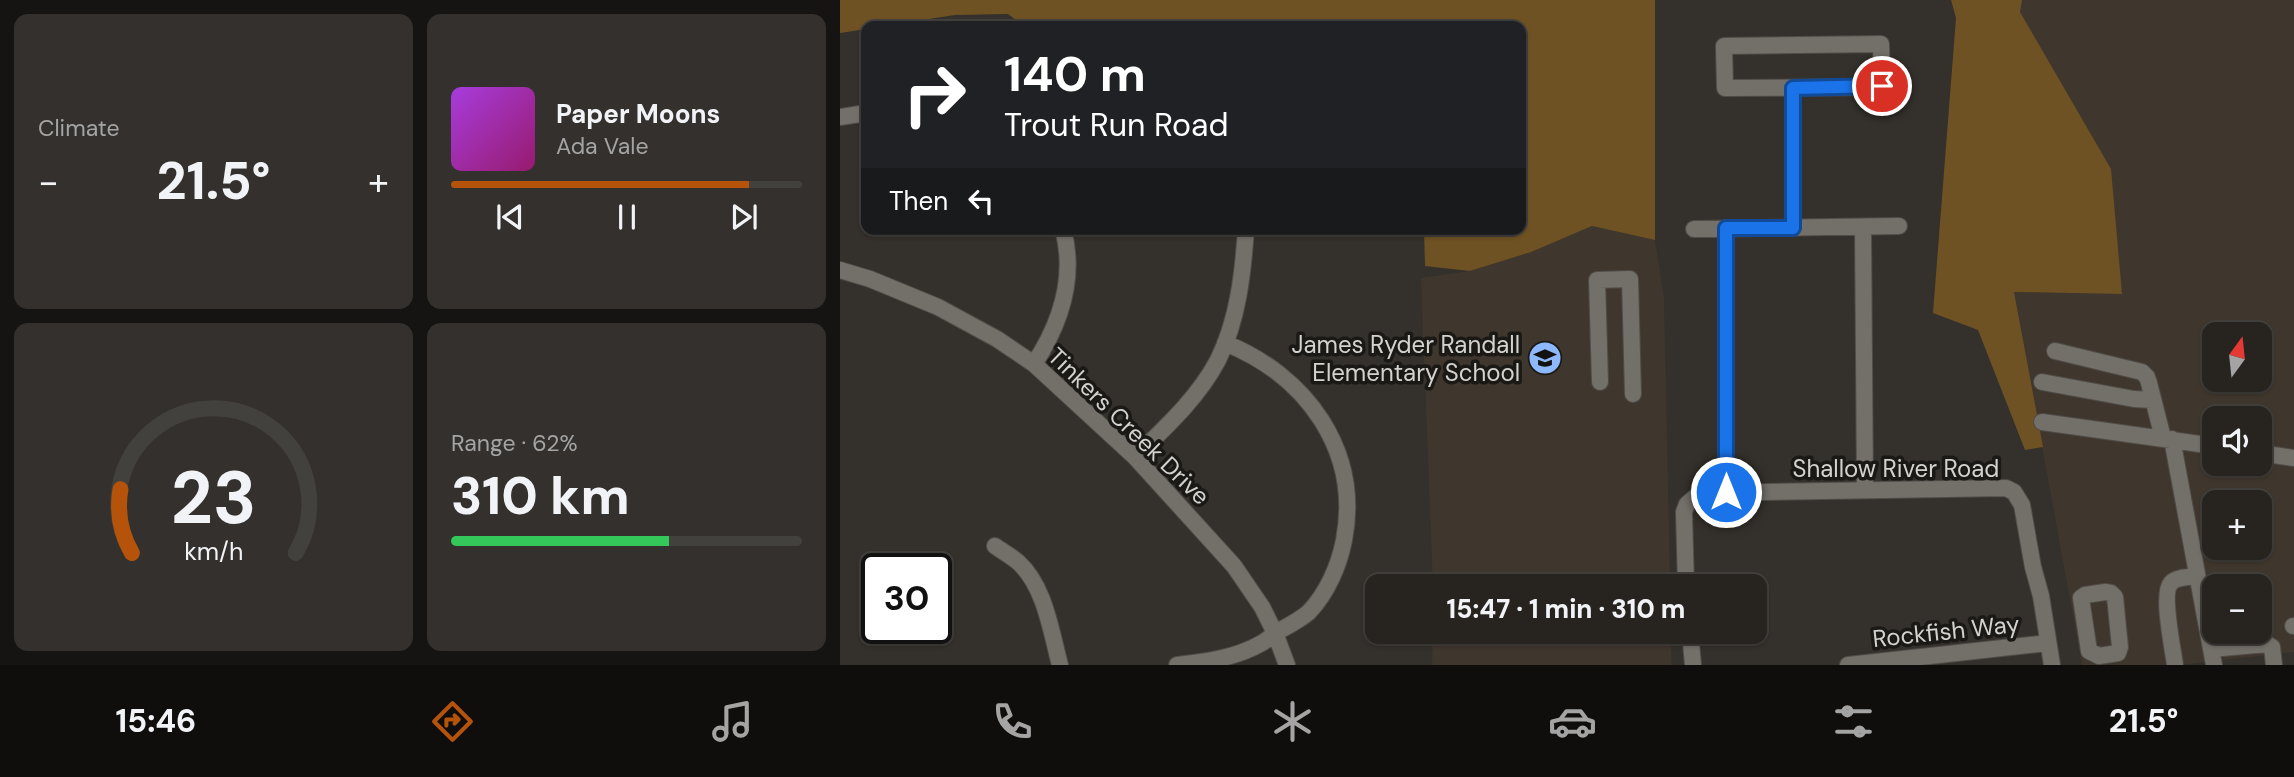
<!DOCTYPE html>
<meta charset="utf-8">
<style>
body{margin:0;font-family:"DM Sans",sans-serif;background:#33302d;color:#f1f3f6;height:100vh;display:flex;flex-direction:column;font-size:26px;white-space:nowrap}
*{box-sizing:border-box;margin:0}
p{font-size:23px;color:#a4a4a5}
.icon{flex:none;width:38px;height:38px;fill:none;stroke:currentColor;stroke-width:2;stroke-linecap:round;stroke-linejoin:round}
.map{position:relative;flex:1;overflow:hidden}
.side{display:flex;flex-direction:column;gap:14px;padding:14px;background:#151412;width:840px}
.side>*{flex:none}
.banner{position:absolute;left:21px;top:21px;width:665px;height:214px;border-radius:14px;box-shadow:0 2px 5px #0004,0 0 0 2px #43413e;background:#202124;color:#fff;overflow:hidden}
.needle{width:46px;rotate:15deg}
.fabs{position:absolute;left:1362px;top:322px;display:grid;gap:14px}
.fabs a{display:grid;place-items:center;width:70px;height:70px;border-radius:14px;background:#272420;box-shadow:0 2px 5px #0004,0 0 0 2px #43413e;font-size:35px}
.speed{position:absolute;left:21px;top:553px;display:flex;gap:14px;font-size:35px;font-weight:700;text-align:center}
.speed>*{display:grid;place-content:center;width:91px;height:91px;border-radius:50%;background:#272420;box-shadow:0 2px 5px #0004,0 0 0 2px #43413e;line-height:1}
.speed .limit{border:4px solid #111;border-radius:10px;background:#fff;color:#111}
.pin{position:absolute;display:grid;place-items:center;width:60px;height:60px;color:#fff;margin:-30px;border:4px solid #fff;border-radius:50%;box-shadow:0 2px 7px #0007}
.me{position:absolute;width:77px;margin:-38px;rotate:0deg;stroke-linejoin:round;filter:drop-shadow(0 0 5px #0008)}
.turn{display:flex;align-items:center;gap:24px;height:147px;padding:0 28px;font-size:32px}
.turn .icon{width:91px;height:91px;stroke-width:2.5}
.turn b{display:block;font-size:49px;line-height:60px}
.then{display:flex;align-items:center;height:66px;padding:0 28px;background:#0003;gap:14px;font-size:26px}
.big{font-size:52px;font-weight:800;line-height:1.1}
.side .widget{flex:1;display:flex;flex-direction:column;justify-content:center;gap:10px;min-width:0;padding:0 24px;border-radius:14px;background:#33302d}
.side .dial{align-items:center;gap:0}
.dial svg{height:182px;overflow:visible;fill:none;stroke:#43413e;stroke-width:7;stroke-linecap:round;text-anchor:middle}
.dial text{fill:#f1f3f6;stroke:none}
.song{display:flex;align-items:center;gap:21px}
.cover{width:84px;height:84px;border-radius:10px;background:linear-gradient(135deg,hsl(280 70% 55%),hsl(320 70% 35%))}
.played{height:7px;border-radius:4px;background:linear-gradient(90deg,#b45309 85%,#43413e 85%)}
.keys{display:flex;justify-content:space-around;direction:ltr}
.heat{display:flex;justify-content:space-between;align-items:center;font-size:38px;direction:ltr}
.charge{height:10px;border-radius:5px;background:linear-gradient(90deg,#34c759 62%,#43413e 0)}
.side .tiles{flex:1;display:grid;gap:14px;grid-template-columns:repeat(2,1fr)}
.trip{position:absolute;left:525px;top:574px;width:402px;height:70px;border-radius:14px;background:#272420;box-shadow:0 2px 5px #0004,0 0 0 2px #43413e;font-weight:800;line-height:70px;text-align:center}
.dock{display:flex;height:112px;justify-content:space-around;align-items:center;background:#100e0d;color:#a4a4a5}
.dock .icon{width:49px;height:49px}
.dock .active{color:#b45309}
.dock b{font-size:32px;color:#f1f3f6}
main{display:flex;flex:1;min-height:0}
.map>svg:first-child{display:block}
.built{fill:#3f372d;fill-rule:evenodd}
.green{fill:#6f5224}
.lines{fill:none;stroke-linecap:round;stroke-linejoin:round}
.minor-casing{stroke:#504c48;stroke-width:18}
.minor{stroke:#736f69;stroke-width:16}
.route-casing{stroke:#114b97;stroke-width:18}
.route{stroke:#1a73e8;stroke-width:12}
.labels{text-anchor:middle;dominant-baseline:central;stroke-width:7;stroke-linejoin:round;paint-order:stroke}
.poi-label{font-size:24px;fill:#d4d2ce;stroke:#1a1916;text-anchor:end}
.street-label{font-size:24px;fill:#d4d2ce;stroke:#1a1916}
</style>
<main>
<section class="side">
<div class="tiles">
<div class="widget"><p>Climate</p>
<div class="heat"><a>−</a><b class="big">21.5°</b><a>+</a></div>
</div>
<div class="widget">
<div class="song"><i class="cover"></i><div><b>Paper Moons</b><p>Ada Vale</p></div></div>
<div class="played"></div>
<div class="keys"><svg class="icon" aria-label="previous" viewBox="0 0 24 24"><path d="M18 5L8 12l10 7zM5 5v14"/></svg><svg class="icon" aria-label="pause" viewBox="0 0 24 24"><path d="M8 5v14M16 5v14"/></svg><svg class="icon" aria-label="next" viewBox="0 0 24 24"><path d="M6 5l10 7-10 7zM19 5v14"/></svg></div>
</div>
<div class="widget dial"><svg viewBox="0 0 100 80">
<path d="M14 69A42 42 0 1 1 86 69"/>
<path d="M14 69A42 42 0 0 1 9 41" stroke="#b45309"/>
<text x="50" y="56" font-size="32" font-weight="700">23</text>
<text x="50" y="72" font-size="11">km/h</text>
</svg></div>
<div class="widget"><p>Range · 62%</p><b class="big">310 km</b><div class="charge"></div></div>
</div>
</section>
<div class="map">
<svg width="1454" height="665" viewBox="0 0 1454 665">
<rect width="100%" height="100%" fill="#34302b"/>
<!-- built -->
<path class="built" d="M1182,0H1454V652L1339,665H1242L1174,292L1282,294L1180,12ZM1374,334H1419V380H1374ZM1374,418H1419V464H1374ZM1374,502H1419V548H1374ZM1374,586H1419V632H1374Z
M752,226L815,240L824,299L830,586H593L581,278L630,271L691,252Z
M593,632H831V665H592Z"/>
<!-- green -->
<path class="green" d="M0,0H815V240L752,226L691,252L630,271L585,266L584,229H681V26H184L168,14L115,15L43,26H26V29L0,33Z
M1111,0H1182L1180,12L1271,169L1282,294L1174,292L1203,447L1185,450L1138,330L1093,313L1116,18Z"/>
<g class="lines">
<defs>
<path id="minor" d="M1041,44L1042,87L885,88L884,46Z
M953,88V228
M0,117L26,113
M1023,227L1025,490
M854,229L1059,226
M0,270L30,279L98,307L157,339L194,364L295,457L394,566L422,607L435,633L447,665
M1215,351L1302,372L1307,377L1309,383L1323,438
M194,364C221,323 236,278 223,229
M760,382L757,280L790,279L793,394
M1202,382L1294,399L1313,400
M1202,422L1374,446
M1332,439L1374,665
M1419,453L1454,458
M295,457C325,428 358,398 378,360C398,320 403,273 406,229
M886,492V228
M155,546C162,551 171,556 178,562C205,586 211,632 220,665
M846,586L844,512L847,504L860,493L1166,488L1174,492L1182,505L1193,567L1201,596L1212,665
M1265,592L1271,593L1275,597L1280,647L1278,653L1259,656L1249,651L1241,598L1245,595Z
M1453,626H1454
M850,632L853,665
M1371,649L1427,644L1432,647L1434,665
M337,665C365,662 395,658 420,644C426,641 431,636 437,632C448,626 460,620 469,612C487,593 499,566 504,540C521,451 467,376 385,343
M1008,665L1208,643
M1335,665C1333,649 1321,593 1331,583C1336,577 1350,577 1357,576"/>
</defs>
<!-- minor casing -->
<use href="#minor" class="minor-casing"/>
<!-- minor -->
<use href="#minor" class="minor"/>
</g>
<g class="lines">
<defs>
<path id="route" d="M886,492V228H953V88L1042,86"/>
</defs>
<!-- route casing -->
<use href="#route" class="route-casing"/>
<!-- route -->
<use href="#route" class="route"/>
</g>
<!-- icons -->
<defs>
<symbol id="school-disc" viewBox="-11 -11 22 22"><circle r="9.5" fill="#8db9fc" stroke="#1a1916"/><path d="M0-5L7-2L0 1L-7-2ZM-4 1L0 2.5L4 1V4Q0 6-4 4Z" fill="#111"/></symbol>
</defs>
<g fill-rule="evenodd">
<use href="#school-disc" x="686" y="339" width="38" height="38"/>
</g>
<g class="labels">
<!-- poi labels -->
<g class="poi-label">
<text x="680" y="344">James Ryder Randall<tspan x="680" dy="28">Elementary School</tspan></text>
</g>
<!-- street labels -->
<g class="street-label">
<text transform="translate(289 426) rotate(44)">Tinkers Creek Drive</text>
<text x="1056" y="468">Shallow River Road</text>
<text transform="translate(1106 631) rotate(-6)">Rockfish Way</text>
</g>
</g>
</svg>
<div class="fabs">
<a><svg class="needle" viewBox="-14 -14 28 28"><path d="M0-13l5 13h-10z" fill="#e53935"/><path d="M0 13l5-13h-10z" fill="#a4a4a5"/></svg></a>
<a><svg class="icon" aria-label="sound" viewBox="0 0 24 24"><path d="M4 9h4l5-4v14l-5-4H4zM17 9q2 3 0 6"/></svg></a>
<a>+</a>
<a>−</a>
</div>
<div class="speed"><div class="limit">30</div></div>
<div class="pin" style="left:1042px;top:86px;background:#d93025"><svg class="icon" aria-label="arrive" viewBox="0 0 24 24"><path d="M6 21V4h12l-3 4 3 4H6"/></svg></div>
<svg class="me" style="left:886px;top:492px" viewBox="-20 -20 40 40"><circle r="17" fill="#1a73e8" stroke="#fff" stroke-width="3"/><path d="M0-11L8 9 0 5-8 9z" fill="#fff"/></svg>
<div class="trip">15:47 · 1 min · 310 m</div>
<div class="banner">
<div class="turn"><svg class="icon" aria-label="right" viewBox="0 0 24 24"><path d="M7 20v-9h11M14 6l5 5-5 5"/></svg><div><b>140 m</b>Trout Run Road</div></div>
<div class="then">Then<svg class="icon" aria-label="left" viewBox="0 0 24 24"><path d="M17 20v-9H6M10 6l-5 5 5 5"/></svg></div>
</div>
</div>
</main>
<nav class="dock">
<b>15:46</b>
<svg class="icon active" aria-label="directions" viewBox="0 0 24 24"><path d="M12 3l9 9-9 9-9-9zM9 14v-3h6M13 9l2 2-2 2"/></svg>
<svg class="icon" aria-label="music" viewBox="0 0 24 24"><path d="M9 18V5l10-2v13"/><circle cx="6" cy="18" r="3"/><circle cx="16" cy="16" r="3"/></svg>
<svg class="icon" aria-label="phone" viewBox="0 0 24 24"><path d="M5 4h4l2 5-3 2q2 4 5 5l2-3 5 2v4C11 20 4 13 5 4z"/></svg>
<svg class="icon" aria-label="climate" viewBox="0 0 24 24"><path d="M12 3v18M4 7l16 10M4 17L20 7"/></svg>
<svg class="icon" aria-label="car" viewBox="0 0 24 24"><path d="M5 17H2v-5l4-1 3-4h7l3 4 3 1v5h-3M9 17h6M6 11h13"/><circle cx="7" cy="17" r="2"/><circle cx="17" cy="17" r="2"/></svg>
<svg class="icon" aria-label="filters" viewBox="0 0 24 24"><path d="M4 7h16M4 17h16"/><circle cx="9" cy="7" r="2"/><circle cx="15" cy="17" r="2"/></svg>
<b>21.5°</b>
</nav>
